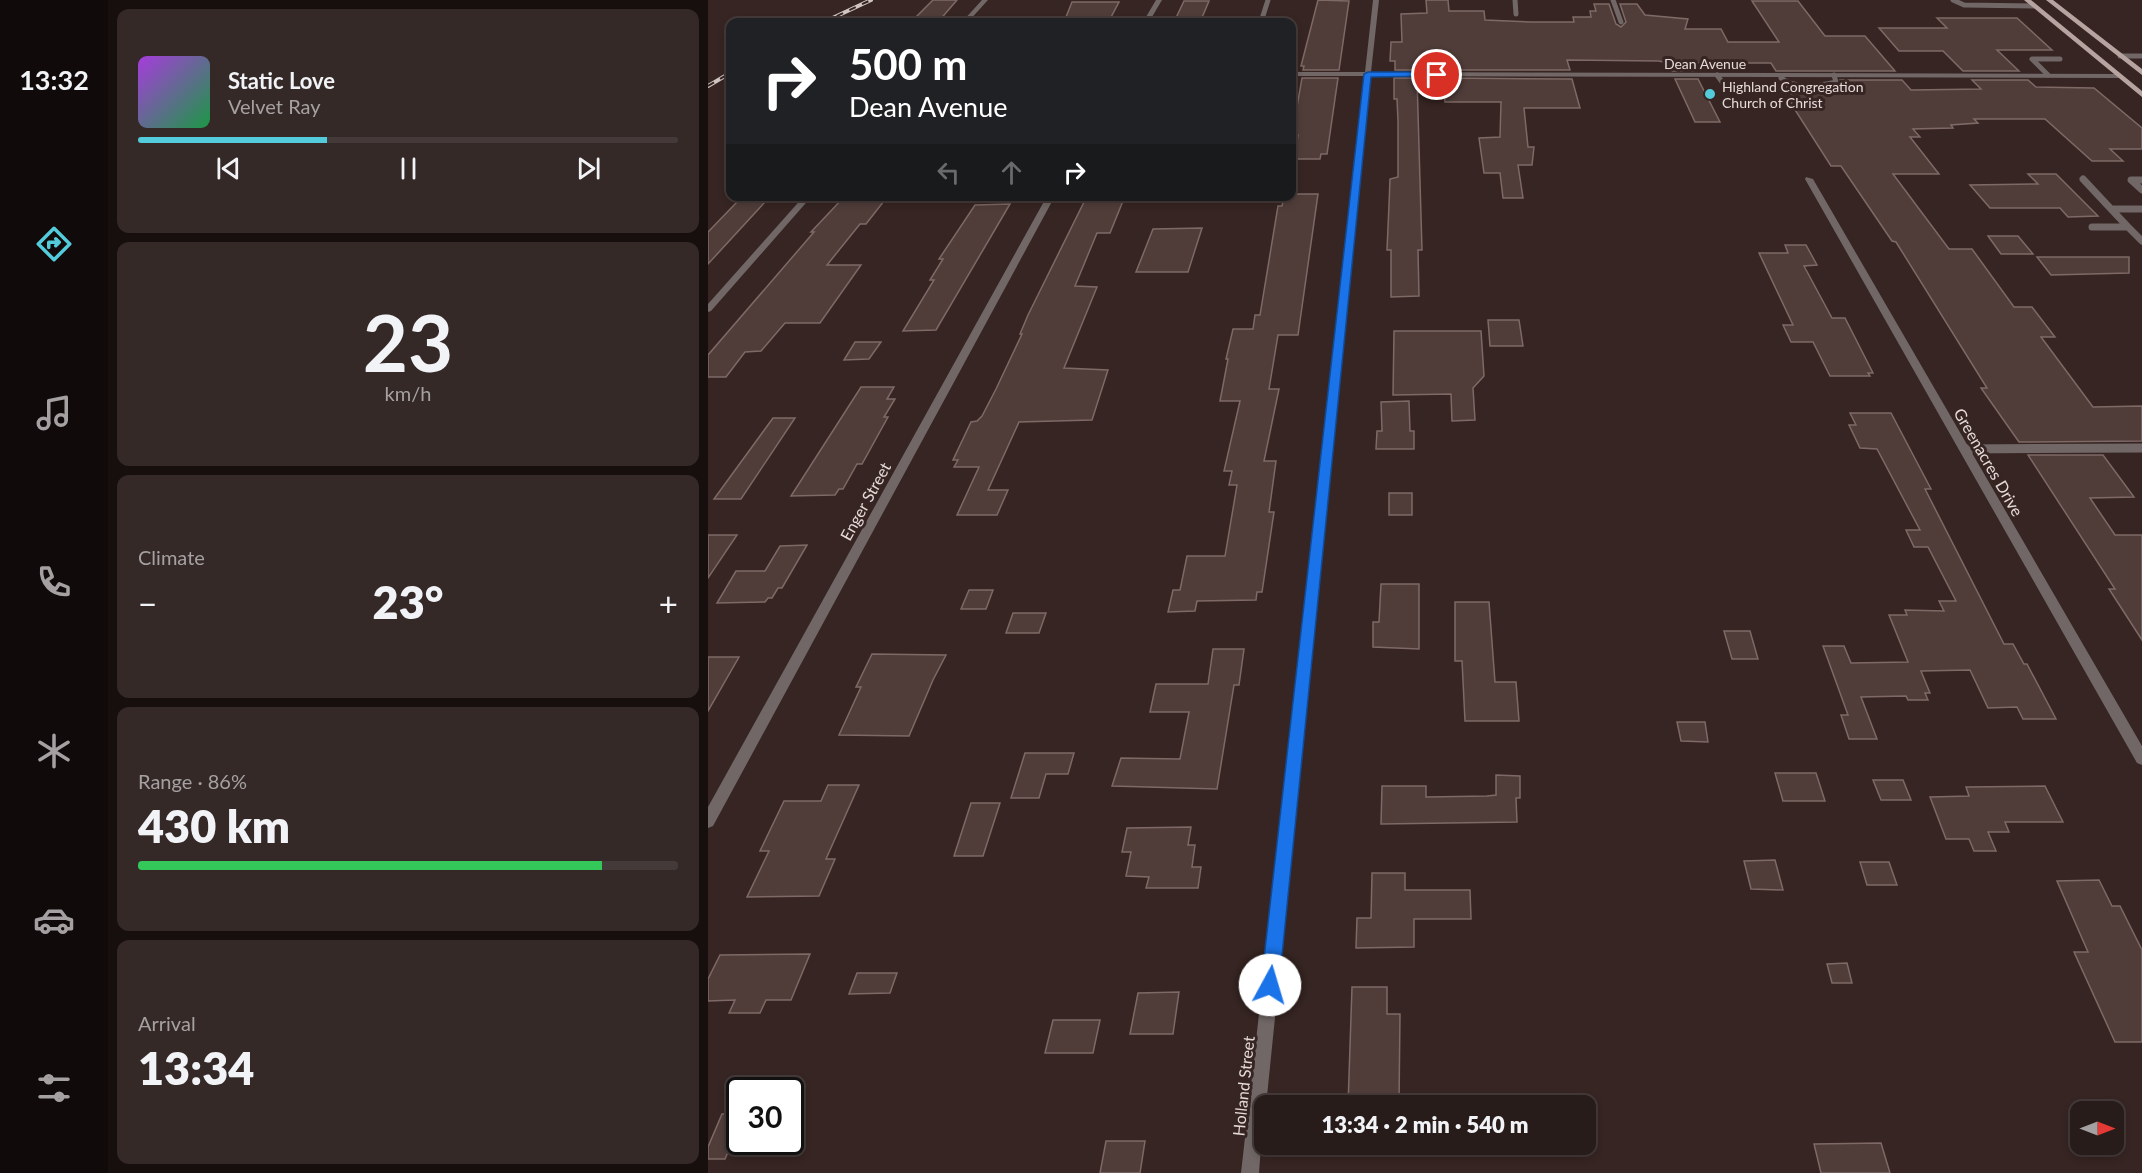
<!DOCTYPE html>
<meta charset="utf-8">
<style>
body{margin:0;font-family:Lato,sans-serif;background:#342927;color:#f1f3f6;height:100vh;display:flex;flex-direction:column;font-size:22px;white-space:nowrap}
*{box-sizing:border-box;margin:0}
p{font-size:20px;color:#a5a1a2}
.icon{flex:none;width:33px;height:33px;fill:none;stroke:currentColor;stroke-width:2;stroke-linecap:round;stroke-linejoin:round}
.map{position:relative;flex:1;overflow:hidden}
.panel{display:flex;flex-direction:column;gap:9px;padding:9px;background:#160f0e;width:600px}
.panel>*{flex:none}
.top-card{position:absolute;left:18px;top:18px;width:570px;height:183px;border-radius:12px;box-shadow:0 3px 9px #0003,0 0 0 2px #443a39;background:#202124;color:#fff;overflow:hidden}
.needle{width:39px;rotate:90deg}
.tools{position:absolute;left:1362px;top:1101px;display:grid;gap:12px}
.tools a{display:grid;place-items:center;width:54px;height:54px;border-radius:12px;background:#281c1a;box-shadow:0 3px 9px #0003,0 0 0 2px #443a39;font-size:30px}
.speed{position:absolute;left:18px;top:1077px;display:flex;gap:12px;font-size:30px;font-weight:700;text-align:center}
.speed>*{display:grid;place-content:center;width:78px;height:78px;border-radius:50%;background:#281c1a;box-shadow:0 3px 9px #0003,0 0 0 2px #443a39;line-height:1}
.speed .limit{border:3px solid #111;border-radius:9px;background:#fff;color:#111}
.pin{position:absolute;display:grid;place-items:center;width:51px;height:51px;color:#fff;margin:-26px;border:3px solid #fff;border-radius:50%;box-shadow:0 2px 6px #0007}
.me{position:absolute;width:66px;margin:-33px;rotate:6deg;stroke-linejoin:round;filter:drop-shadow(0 0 4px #0008)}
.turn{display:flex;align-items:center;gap:21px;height:126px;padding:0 24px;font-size:27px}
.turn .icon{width:78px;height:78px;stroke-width:2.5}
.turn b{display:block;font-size:42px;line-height:51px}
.lanes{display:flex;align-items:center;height:57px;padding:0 24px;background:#0003;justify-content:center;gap:30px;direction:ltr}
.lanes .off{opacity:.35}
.big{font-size:45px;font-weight:800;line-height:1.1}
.panel .tile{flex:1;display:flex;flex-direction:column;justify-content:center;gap:9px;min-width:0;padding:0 21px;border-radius:12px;background:#342927}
.panel .dial{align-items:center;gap:0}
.dial b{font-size:78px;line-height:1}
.song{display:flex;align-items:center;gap:18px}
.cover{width:72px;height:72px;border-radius:9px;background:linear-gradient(135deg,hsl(280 70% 55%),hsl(140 70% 35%))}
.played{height:6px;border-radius:3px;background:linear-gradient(90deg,#53cbdb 35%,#443a39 35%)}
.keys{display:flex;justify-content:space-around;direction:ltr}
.heat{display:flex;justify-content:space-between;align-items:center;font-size:33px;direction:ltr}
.charge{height:9px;border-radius:4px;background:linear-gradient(90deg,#34c759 86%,#443a39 0)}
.trip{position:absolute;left:546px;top:1095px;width:342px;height:60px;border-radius:12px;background:#281c1a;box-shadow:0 3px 9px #0003,0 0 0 2px #443a39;font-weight:800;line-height:60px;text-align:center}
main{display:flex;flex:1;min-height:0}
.tab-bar{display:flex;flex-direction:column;width:108px;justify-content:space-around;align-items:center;background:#100b0a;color:#a5a1a2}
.tab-bar .icon{width:42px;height:42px}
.tab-bar .current{color:#53cbdb}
.tab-bar b{font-size:27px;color:#f1f3f6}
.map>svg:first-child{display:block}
.building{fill:#503d3a;stroke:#7e6966;stroke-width:1.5}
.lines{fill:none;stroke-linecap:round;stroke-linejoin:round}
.service-far2{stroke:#706766;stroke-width:5}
.service-far1{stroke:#706766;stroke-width:7}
.service{stroke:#706766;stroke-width:9}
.minor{fill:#706766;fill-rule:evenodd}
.primary{fill:#b7a4a1;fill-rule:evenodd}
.rail-casing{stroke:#d1c5c3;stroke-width:4}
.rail{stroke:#362522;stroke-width:2;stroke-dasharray:7;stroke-linecap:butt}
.route{fill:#1a73e8;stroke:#114b97;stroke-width:1.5}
.poi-dot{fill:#53cbdb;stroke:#362522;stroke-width:2}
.labels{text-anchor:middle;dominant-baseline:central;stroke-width:6;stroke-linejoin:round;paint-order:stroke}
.far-street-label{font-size:14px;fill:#e7dbd9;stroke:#362522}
.far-poi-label{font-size:14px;fill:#e7dbd9;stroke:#362522;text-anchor:start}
.street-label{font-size:16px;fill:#e7dbd9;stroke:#362522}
</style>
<main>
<nav class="tab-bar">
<b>13:32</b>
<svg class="icon current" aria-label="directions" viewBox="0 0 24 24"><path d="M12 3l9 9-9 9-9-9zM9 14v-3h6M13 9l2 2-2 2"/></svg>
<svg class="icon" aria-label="music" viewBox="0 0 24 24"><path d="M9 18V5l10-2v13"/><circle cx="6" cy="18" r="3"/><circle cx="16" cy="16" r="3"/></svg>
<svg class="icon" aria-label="phone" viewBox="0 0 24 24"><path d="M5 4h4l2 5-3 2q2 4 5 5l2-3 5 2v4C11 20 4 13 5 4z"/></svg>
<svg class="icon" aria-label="climate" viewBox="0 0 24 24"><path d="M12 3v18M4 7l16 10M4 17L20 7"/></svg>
<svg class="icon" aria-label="car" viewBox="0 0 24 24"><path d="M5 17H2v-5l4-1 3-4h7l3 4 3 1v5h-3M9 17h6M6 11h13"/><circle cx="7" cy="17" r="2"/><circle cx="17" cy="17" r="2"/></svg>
<svg class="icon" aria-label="filters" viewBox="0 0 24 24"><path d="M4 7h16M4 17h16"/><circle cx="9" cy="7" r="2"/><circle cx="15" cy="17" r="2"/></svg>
</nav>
<section class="panel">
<div class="tile">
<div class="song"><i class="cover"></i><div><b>Static Love</b><p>Velvet Ray</p></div></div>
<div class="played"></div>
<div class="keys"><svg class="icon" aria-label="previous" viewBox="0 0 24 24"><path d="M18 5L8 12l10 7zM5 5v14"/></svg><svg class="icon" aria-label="pause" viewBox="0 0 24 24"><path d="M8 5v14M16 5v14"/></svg><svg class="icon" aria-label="next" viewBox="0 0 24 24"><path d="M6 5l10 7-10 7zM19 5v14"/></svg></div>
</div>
<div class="tile dial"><b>23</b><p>km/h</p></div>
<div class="tile"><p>Climate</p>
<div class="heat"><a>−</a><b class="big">23°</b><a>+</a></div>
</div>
<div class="tile"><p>Range · 86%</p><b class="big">430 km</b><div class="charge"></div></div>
<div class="tile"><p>Arrival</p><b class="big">13:34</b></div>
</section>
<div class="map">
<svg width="1434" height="1173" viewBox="0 0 1434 1173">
<rect width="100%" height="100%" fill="#362522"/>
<!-- building -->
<path class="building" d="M225,0H249L231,21H204Z
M610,0L641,1L631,70H595L596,66H593Z
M718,0H740L741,11H776L777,20L823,22H866L865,17H883L882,11H888L886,4H901L908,24L913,27L918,22L912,4H929L937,15L980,19L977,29H1013L1020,42H1071L1044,1H1090L1117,36H1157L1187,71H1068L1063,63H982L986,71H963L959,63L951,61L859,60L862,70H733L732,63L709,64V70H687V61H682L683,42H694L693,14L719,13Z
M476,1H501L493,20H487L486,22H466Z
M364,2H411L401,21L356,22Z
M1229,18H1309L1344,50H1289L1311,71H1255L1235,51H1191L1171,28H1239Z
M594,78H630L619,154H613L612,159H586L590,135H584Z
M686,78H709L714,250H710L711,296L683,297V250H679L681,205L682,179L690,177V121L689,99H686Z
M734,78L864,79L872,108H816L820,147H826L824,165H810L815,198H795L792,173H776L771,138L792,137L793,102H737Z
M967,79H990L1012,122H987Z
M1132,80H1194L1203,90L1273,89L1264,80H1320L1328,87L1386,88L1434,128V149H1402L1415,161H1384L1337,119H1266L1270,123L1243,125L1245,128L1205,129L1212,137H1202L1231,174H1185L1241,249H1264L1306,307H1324L1347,337H1333L1385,407L1434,406V441L1311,442L1273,388H1279L1188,242L1184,241L1133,166H1123L1082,102H1088L1079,87L1092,90H1115L1131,86Z
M1320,174H1348L1390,216L1360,217L1352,208H1282L1262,185L1330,184Z
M584,194H610L590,335H570L561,389H571L556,461H568L561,512H566L554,592H549L548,600L489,601L487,611L460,612L465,590H472L479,556H517L529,485H521L524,471H516L532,401H512L520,359H518L525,329H545L547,315H552L570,206H574L576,197H584Z
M137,196H170L166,201H176L158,224H152L119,265H153L112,323H77L53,351L37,352L18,377H0V355L106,232H103Z
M379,196H417L402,233H389L367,286L389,287L356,368L400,370L384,420L311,422L280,490H300L289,515H249L271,467H246L250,460H245L263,422L269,421L274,416L288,389L314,334H312L320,315Z
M29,202H57L0,264V232Z
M302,204L228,330L195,331L226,280H222L235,259H231L267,205Z
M494,228L480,272H428L445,229Z
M1280,236H1310L1325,254H1293Z
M1077,245H1098L1109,265L1096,266L1124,318H1137L1165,373H1160L1162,376H1122L1105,342H1083L1075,325H1085L1051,253H1080Z
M1329,257H1421V273L1343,275Z
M780,320H811L815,346H782Z
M686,331H773L776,376L765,388L767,420L744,421L743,394L685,395Z
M147,342H173L161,359L136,360Z
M153,387H186L179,399H187L176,417H180L154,464H149L135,489H131L127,495L83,496Z
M701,401L702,431H706V449H668L669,431H674L673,402Z
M1142,413H1183L1223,489H1217L1296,644H1305L1316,664H1319L1348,719H1315L1309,707L1280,708L1262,670L1213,671L1222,693H1217L1220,700H1200L1198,696L1153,697L1169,739H1141L1133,715H1140L1115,646H1136L1143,663L1200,662L1181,615H1199L1197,610L1236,611L1231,601H1248L1220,547H1206L1198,530H1212L1169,449L1152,448L1141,425H1148Z
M65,418H87L33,499H6Z
M1320,455H1395L1426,497L1382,498L1407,535H1434V640L1401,589H1407Z
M681,493H704V515H681Z
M0,535H29L0,578Z
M99,545L74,588H70L64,598H60L57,602L9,603L28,571H57L72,546Z
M673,584H711V649L665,647V622H671Z
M261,590H285L278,609H253Z
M747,602H781L787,682H808L811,721H757L754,661H747Z
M305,613H338L331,633H298Z
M1016,631H1042L1050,659H1024Z
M505,649H536L531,685H526L509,789L404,786L413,758L472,759L481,712H442L448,684H500Z
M164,654L238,655L225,680L201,736L131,735L153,687H148Z
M0,657H31L0,711Z
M969,722H997L1000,742L973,741Z
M317,753H366L360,774H338L331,798H303Z
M1067,773H1108L1117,801H1075Z
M788,775L812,776V798H808L809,822L673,824L674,786H718V797L779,796L788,795Z
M1165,780H1195L1203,800H1173Z
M120,785H151L118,859H127L111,896L39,897L61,851H52L76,801H113Z
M1337,786L1355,822H1297L1301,832H1280L1288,851H1266L1261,839H1238L1222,797L1261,796L1258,787Z
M263,803H292L275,856H246Z
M483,827L480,845H487L484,867H493L490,888H438L441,877L418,876L423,852H414L419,828Z
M1067,860L1075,890L1043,889L1036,861Z
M1152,862H1181L1189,885H1159Z
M664,873H697V890H762L763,919H706V947L648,948L649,918H663Z
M1391,880L1404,906H1412L1434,950V1042H1407L1366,952H1380L1349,881Z
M102,954L83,1000H58L52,1013H21L27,1000L0,1001V979L12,955Z
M1139,963L1144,983H1124L1119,964Z
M149,973H189L182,993L141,994Z
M644,987H679V1014H692L691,1106H640Z
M471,992L465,1034H422L430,993Z
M345,1020H392L385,1053H337Z
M32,1113V1124L17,1159H0V1147L14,1114Z
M398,1141H437L432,1173H392Z
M1173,1143L1182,1173H1113L1106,1144Z"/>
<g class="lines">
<!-- service-far2 -->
<path class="service-far2" d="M807,0L808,14
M905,0L913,22
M1245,0L1256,5L1326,6
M553,22L560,0
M1412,56H1434
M1009,75L1017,86L1069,89L1077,83
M1340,75L1324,59H1352
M1073,78C1087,90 1111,86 1128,82L1126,75"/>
<!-- service-far1 -->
<path class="service-far1" d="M1375,179L1403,209H1434
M1434,180H1423L1434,190
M1384,227H1420L1403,209
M1420,227L1434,241"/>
<!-- service -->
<path class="service" d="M1256,449L1434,448"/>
<!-- minor -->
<path class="minor" d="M274,0H280L260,22H254Z
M448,0H454L441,22H435Z
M665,0H671L663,72L1410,74L1413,76L1410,78L663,76L558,1106H556L551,1173H533L657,76H584V72H657Z
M1098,177L1105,179L1434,746V765L1429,763L1097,179Z
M96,196H104L3,311L0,312V304Z
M339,196H347L5,826L0,828V807Z"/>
<!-- primary -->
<path class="primary" d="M1316,0H1323L1434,91V97Z
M1338,0H1345L1434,69V75Z"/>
<defs>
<path id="rail" d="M116,22L163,0
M0,86L22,73"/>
</defs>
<!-- rail casing -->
<use href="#rail" class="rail-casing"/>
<!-- rail -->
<use href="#rail" class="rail"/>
</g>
<!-- route -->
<path class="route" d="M729,72L732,76L663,77L571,985L569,992L562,994L555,992L553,985L656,74L660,72Z"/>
<!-- markers -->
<circle class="poi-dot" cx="1002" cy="94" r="6"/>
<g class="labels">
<!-- far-street labels -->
<g class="far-street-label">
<text x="997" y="63">Dean Avenue</text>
</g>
<!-- far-poi labels -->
<g class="far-poi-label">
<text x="1014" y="86">Highland Congregation<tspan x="1014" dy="16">Church of Christ</tspan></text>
</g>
<!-- street labels -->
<g class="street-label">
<text transform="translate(1281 462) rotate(60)">Greenacres Drive</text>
<text transform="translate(157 501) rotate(-61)">Enger Street</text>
<text transform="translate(535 1086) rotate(-84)">Holland Street</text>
</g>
</g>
</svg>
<div class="tools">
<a><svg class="needle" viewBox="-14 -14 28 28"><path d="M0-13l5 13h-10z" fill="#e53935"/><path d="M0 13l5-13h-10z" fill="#a5a1a2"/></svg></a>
</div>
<div class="speed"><div class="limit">30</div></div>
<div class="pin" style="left:729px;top:75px;background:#d93025"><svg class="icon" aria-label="arrive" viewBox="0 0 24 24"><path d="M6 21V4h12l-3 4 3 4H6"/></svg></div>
<svg class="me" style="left:562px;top:985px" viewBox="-20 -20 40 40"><circle r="19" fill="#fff"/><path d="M0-13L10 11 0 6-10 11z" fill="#1a73e8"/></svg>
<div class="trip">13:34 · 2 min · 540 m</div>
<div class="top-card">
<div class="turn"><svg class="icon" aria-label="right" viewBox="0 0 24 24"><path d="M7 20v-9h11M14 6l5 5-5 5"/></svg><div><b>500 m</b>Dean Avenue</div></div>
<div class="lanes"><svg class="icon off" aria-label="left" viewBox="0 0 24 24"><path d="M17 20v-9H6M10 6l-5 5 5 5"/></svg><svg class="icon off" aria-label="ahead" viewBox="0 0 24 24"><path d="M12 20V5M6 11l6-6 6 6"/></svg><svg class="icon" aria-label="right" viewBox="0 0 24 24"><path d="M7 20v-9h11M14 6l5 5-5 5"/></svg></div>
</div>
</div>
</main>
